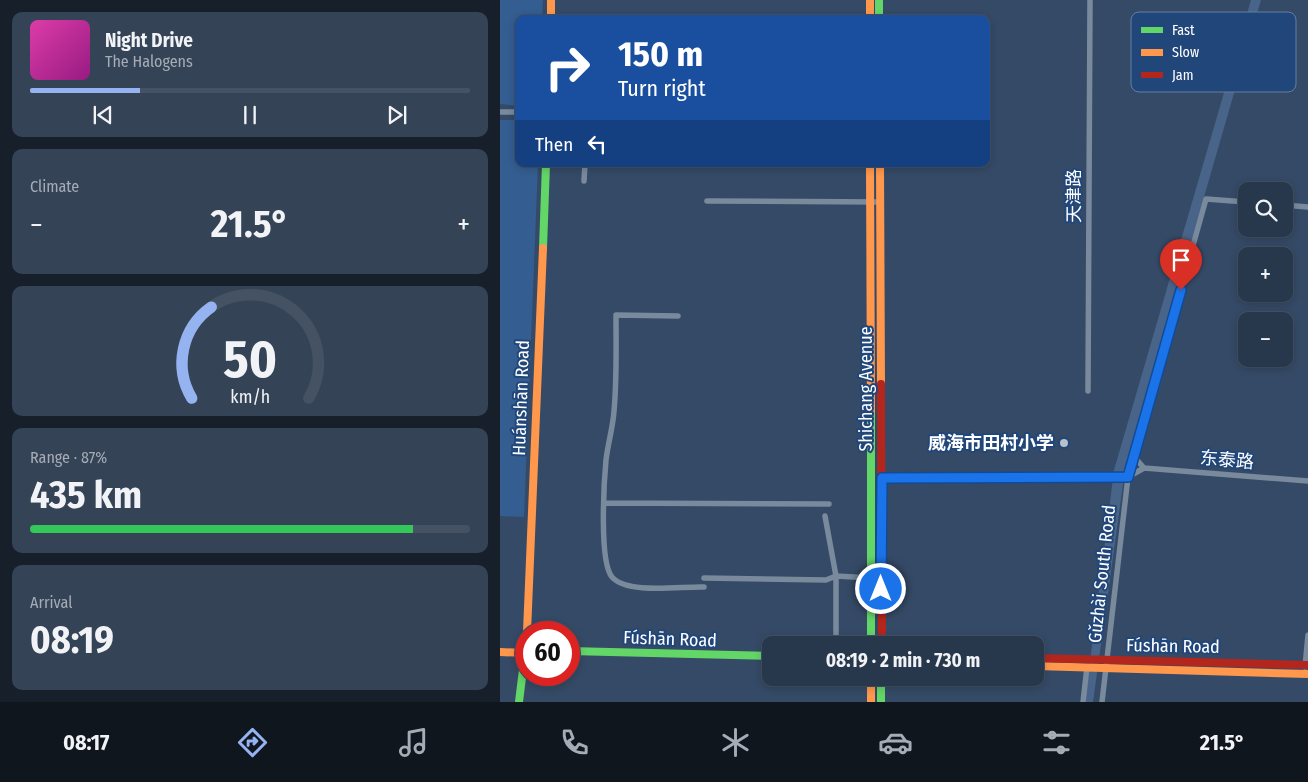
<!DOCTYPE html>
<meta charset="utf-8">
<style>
body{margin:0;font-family:"Fira Sans Condensed","Noto Sans SC",sans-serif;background:#344356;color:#f1f3f6;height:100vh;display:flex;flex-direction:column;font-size:19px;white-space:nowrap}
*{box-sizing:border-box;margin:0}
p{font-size:16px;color:#a5acb5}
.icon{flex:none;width:28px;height:28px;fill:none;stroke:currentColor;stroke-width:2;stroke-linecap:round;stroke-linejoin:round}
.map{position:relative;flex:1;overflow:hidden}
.sheet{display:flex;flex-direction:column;gap:12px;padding:12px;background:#161f2a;width:500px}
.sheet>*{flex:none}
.hud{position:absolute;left:15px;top:15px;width:475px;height:152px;border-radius:10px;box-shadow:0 2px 8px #0003,0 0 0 1px #445264;background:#1a4fa0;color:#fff;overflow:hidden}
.controls{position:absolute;left:738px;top:182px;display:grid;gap:10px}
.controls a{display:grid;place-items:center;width:55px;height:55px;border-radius:10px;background:#28384c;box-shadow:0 2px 8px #0003,0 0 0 1px #445264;font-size:25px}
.speed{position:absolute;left:15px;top:621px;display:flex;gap:10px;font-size:25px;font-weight:700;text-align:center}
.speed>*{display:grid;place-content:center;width:65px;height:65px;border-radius:50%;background:#28384c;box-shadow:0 2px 8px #0003,0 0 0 1px #445264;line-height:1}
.speed .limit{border:8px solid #d22;background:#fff;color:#111}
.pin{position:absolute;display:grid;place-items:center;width:42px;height:42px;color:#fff;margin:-51px -21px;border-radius:50% 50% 50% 0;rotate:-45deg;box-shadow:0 0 5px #0007}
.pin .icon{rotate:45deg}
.me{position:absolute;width:55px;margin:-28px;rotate:0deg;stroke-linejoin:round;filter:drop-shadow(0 0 4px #0008)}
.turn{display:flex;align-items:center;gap:18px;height:105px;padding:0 20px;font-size:22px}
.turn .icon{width:65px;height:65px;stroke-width:2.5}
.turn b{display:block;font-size:35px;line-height:42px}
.then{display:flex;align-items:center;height:48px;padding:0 20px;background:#0003;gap:10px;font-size:19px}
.big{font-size:38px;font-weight:700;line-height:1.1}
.sheet .tile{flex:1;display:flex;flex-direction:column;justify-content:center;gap:8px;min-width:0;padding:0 18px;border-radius:10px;background:#344356}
.sheet .dial{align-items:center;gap:0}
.dial svg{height:130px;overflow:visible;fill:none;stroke:#445264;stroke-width:7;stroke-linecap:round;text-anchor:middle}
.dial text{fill:#f1f3f6;stroke:none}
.song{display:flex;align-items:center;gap:15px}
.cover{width:60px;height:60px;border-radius:8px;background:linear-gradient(135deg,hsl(320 70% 55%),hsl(310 70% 35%))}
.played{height:5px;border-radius:2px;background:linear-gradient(90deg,#95b2f1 25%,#445264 25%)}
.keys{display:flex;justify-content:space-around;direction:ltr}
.heat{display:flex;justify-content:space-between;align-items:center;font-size:28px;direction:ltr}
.charge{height:8px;border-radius:4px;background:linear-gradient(90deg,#34c759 87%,#445264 0)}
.trip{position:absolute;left:262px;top:636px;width:282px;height:50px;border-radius:10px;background:#28384c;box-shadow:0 2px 8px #0003,0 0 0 1px #445264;font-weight:700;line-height:50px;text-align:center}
.tabs{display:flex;height:80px;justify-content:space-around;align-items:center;background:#10161e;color:#a5acb5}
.tabs .icon{width:35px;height:35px}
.tabs .on{color:#95b2f1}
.tabs b{font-size:22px;color:#f1f3f6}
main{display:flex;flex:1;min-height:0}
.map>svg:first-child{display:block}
.green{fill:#345e91}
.water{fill:#496489}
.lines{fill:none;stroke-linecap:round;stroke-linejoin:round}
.street{stroke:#798a9d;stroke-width:5.5}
.fast{stroke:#63d668;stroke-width:8}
.slow{stroke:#ff974d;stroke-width:8}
.jam{stroke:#b3261e;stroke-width:8}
.route-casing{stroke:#114b97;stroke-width:12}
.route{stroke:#1a73e8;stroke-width:9}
.poi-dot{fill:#b8c0c9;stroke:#21477a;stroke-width:2}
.labels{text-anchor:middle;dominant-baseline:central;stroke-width:4;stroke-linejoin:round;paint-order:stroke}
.street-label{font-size:18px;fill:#fff;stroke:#21477a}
.poi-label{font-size:18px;font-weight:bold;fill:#fff;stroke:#21477a;text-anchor:end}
.key{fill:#21477a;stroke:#647ea2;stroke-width:1}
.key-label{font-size:14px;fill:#fff}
</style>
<main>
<section class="sheet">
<div class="tile">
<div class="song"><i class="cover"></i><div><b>Night Drive</b><p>The Halogens</p></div></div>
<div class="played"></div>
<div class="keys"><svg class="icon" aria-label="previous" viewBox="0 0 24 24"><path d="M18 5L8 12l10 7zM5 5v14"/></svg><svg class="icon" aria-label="pause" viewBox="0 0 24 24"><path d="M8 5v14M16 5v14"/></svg><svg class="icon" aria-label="next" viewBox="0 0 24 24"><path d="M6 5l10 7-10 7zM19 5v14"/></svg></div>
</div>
<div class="tile"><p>Climate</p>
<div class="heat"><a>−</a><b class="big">21.5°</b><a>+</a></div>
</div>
<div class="tile dial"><svg viewBox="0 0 100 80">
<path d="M14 69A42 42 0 1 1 86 69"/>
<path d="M14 69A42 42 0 0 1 26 13" stroke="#95b2f1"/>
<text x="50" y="56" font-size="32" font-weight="700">50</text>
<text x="50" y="72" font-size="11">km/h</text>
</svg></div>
<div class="tile"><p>Range · 87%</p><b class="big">435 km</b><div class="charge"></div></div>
<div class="tile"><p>Arrival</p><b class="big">08:19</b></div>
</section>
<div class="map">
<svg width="808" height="702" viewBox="0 0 808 702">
<rect width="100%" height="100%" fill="#354a66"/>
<!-- green -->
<path class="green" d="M0,0H43L42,19H19V106L0,104Z
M0,120H19V164H38L24,517L0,516Z"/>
<!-- water -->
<path class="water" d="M751,0H761L625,470L593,702H585L614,470Z"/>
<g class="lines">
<!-- street -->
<path class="street" d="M0,112H19
M84,181L85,164
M207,201L380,202
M784,205L808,207
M178,316L116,315C116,347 117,379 114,411C113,427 108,443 106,460C104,481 99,562 112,577C128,595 181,586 204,587
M588,391L590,0
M635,453L636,459L644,468
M644,468L808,481
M381,478L628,477L644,468
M104,503L329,504
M325,516L336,576V645
M204,578L326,580L336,576L371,578
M805,667L808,635
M583,702L587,667
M602,702L628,477L706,199L746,202"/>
<!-- fast -->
<path class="fast" d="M379,0V19
M43,248L46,164
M371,411V645
M69,651L271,656
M381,678V702
M19,702L26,645"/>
<!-- slow -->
<path class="slow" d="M51,0V19
M370,0V19
M370,164L371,411
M380,164L381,384
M27,632L43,248
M0,652L26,653
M536,666L808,674
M371,678V702"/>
<!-- jam -->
<path class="jam" d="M381,384L382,645
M536,658L808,665"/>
</g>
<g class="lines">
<defs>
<path id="route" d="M381,589L382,478L628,477L681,290"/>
</defs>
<!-- route casing -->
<use href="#route" class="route-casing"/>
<!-- route -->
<use href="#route" class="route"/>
</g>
<!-- markers -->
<circle class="poi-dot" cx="564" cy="443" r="5"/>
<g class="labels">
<!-- street labels -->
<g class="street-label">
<text transform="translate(574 196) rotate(-90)">天津路</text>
<text transform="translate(366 389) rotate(-90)">Shichang Avenue</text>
<text transform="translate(21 398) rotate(-88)">Huánshān Road</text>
<text transform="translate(727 460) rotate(5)">东泰路</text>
<text transform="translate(602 574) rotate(-84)">Gǔzhài South Road</text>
<text transform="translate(170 639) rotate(2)">Fúshān Road</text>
<text transform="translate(673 646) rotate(1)">Fúshān Road</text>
</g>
<!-- poi labels -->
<g class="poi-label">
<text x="554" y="443">威海市田村小学</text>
</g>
</g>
<!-- legend -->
<rect x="631" y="12" width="165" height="80" rx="8" class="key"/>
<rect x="641" y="27" width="22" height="6" fill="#63d668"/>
<rect x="641" y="49" width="22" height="7" fill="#ff974d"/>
<rect x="641" y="72" width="22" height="6" fill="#b3261e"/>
<g class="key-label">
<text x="672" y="35">Fast</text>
<text x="672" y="57">Slow</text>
<text x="672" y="80">Jam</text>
</g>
</svg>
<div class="controls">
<a><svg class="icon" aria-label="search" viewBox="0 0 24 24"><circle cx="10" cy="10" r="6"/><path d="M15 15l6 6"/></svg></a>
<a>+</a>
<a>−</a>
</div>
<div class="speed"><div class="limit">60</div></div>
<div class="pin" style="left:681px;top:290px;background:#d93025"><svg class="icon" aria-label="arrive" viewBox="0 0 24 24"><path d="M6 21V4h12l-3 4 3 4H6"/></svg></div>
<svg class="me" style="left:381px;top:589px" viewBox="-20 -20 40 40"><circle r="17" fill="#1a73e8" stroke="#fff" stroke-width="3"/><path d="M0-11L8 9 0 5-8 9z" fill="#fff"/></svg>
<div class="trip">08:19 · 2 min · 730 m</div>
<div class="hud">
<div class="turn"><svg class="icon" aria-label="right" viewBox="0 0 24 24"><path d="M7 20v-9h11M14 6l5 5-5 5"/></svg><div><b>150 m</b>Turn right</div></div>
<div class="then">Then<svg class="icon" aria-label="left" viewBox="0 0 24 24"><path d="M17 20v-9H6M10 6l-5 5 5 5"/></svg></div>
</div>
</div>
</main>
<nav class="tabs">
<b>08:17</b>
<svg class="icon on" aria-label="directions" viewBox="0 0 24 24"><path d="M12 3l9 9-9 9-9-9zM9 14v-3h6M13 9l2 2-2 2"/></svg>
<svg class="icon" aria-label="music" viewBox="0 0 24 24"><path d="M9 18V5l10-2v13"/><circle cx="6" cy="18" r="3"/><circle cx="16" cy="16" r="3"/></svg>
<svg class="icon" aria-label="phone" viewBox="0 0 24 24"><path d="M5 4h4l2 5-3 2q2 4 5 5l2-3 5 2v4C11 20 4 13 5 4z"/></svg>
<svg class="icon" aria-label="climate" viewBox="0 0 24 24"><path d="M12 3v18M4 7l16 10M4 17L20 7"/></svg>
<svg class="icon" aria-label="car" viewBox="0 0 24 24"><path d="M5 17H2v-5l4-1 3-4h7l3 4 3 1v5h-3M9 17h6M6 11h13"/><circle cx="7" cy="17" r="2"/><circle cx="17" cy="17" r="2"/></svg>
<svg class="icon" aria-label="filters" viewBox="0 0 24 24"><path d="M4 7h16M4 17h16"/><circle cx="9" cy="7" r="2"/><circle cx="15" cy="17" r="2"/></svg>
<b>21.5°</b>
</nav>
